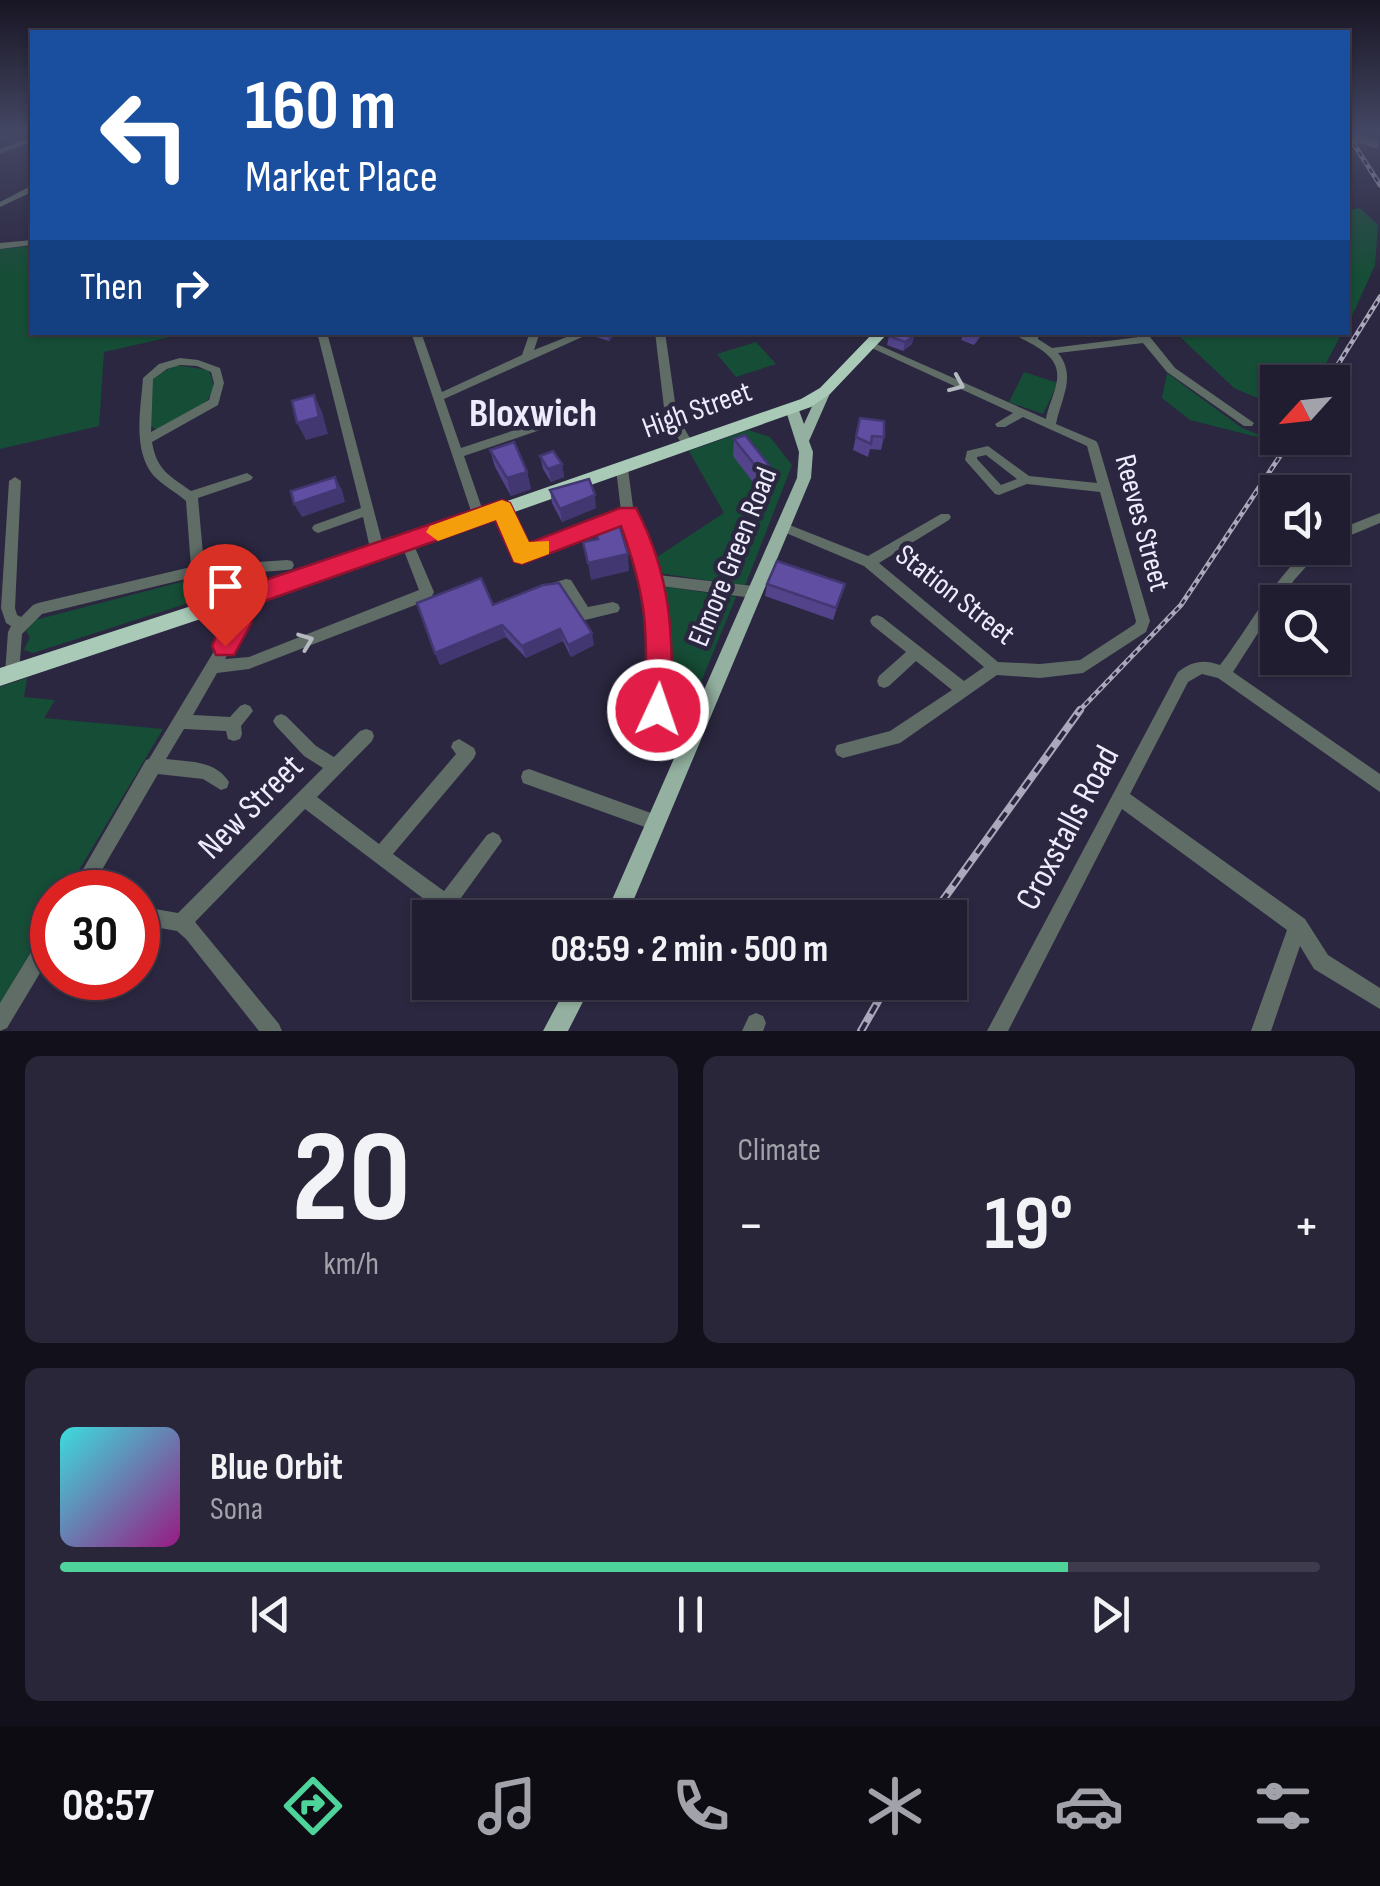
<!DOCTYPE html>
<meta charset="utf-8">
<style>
body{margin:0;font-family:"Sofia Sans Condensed",sans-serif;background:#282638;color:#f1f3f6;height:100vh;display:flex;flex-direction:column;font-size:38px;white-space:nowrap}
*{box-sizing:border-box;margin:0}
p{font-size:32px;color:#a2a2ab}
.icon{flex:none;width:55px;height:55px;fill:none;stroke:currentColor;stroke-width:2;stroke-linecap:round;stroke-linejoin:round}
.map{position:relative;height:1031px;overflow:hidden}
.side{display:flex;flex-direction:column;gap:25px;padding:25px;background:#12101a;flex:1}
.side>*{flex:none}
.guide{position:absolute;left:30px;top:30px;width:1320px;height:305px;border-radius:0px;box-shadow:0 2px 8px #0004,0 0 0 2px #3d3b4c;background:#1a4fa0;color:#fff;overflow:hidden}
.needle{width:65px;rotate:243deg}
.fabs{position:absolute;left:1260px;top:365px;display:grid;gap:20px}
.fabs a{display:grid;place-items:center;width:90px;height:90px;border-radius:0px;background:#201d30;box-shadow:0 2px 8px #0004,0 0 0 2px #3d3b4c;font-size:50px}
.speed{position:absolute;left:30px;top:870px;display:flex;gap:20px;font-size:50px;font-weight:700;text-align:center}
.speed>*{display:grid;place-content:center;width:130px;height:130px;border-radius:50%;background:#201d30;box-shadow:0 2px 8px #0004,0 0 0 2px #3d3b4c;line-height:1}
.speed .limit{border:15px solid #d22;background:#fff;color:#111}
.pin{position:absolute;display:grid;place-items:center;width:85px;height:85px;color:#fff;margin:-102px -42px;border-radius:50% 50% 50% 0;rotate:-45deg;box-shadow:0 0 10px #0007}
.pin .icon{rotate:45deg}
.me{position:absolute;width:110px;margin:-55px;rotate:3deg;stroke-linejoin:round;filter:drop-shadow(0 0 8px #0008)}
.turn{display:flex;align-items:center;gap:35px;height:210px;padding:0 50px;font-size:45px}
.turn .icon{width:130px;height:130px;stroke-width:2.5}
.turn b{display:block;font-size:70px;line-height:85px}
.then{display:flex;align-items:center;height:95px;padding:0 50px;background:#0003;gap:20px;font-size:38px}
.big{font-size:75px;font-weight:700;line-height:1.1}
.side .tile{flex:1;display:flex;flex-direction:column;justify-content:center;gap:15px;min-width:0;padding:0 35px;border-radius:15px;background:#282638}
.side .dial{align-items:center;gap:0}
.dial b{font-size:130px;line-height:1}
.song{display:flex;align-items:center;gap:30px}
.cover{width:120px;height:120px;border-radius:15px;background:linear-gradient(135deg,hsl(180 70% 55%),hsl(310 70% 35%))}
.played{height:10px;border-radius:5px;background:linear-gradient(90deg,#4ed39a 80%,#3d3b4c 80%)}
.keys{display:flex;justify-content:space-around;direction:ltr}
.heat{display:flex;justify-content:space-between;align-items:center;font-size:55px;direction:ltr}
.side .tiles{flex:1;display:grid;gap:25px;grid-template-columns:1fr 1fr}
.tile:last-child{grid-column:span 2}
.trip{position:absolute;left:412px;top:900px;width:555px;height:100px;border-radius:0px;background:#201d30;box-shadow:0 2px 8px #0004,0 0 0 2px #3d3b4c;font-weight:700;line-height:100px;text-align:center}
.tab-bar{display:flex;height:160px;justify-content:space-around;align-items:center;background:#0d0c13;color:#a2a2ab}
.tab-bar .icon{width:70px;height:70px}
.tab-bar .selected{color:#4ed39a}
.tab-bar b{font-size:45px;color:#f1f3f6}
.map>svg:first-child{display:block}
.green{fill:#164d36}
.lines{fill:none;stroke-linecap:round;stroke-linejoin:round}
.minor{fill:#606d66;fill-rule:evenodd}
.major{fill:#93b0a0;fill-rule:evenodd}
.highway{fill:#a8cab7;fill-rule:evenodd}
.rail-far1-casing{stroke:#aba8bc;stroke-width:5}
.rail-casing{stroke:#aba8bc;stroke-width:8}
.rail-far1{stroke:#2b2740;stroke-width:2.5;stroke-dasharray:5;stroke-linecap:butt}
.rail{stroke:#2b2740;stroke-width:4;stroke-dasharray:10;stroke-linecap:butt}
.minor-bridge{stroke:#606d66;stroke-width:8}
.wall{fill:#52438a}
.shaded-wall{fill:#423771}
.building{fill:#5f4ea1;stroke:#423771;stroke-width:2.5}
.oneway{stroke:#b5b9c0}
.route{fill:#e11d48;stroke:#92132f;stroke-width:2.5}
.slow{fill:#f59e0b}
.labels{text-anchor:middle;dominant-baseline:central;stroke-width:9;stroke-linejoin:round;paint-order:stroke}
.street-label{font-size:30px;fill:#edebfc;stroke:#2b2740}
.near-street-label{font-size:35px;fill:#edebfc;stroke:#2b2740}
.district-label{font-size:40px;font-weight:bold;fill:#edebfc;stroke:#2b2740}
</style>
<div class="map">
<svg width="1380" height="1031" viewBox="0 0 1380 1031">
<rect width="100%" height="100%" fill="#2b2740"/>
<!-- green -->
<path class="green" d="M1360,208L1378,225L1375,265L1348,325V210Z
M32,246V332L188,333L104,352L99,426L0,449V249Z
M1176,333H1342L1316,382H1278L1277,406L1234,388Z
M756,342L776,364L736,377L717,354Z
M176,365L208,370C228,403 182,417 158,430L150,426V379Z
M1024,372L1058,383L1043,414L1009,402Z
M1167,373L1242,428L1277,442L1190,420L1162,398Z
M748,430L770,437L792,465L745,586L659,573L654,559L724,513L689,451Z
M208,575L218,590L213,595L33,653L24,650L30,637L26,631L35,620Z
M661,586L736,597L680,733L673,730L665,715Z
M27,678L24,697L55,700L44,718L163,729L66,892H52V915L0,1004V687Z"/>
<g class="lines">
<!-- minor -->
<path class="minor" d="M32,137V141L0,154V149Z
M29,187H32V192L0,207V202Z
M32,240V245L0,249V243Z
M317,332H327L385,553L383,557H373L371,553L363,517L318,533L314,531L312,528L314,525L361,508Z
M411,332H421L442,392L522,355L530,332H540L534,350L579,332L591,333L444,399L461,448L536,423L542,427L540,430L464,456L485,517L483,520H475L473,517Z
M655,332H665L677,416L694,445L692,448H684L665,416Z
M1010,332L1029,334V332H1039L1038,339L1052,348L1139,337L1135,332H1146L1175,368L1254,423L1252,426H1244L1167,372L1143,343L1058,353C1077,376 1061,398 1056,424L1096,441L1098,444L1150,621L1146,632L1083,673L1040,678L997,675L900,743L843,758L837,755L835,750L837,745L890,731L952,690L916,661L889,686L884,688L879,686L877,681L879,676L906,652L872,625L870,621L872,617L877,615L882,617L964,681L984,667L864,566L779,530L777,527L779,524H787L868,556L941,514H949L951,517L949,520L879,563L998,662L1040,664L1080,660L1135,624L1136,621L1100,492L1027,484L999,495L995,494L965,460L967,451L988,446L1029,476L1097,483L1087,446L1023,417L1005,427H997L995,424L1013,413L863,344L868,341L872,342L1046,419C1048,406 1055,394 1057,380C1061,353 1029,344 1010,332ZM986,455L1017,479L1001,485L977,459V457Z
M180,358L198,360L220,368L224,383L218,405L152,442C157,471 169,475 191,491L247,473L253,477L251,480L198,498L204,565L217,564L223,561L228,564L287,560L292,561L294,565L292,569L287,570L232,574L238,598L240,593L245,591L250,593L252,597L245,624L225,659L249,657L419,590L401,543L402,539H412L413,543L434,592L432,596L423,602L249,669L217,673L193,715L230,717L240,706L245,704L250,706L253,711L241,726L242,734L240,739L234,741L228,739L226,731L184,729L166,759C190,762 215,760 229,782L227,788L221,790L203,779L158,774L89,892H70L146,760L149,759L231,623L236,606H227L219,575L198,576L42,614L22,634L19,673L17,678L12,680L7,678L5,673L8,632L11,626L6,623L1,608L9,481L15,477L21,481L15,608L17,615L21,617L33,605L38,603L191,567L186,501C176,492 162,485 153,475C132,449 141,408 143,378L159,364ZM180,365L197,366L211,372L214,383L209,400L151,432L153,379L167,369Z
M622,465L628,469L634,514L658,575L753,586L758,588L760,592L758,596L753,598L661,586L668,625L666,710L675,729L692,739L694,744L692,749L686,752L663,739L650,710L654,625L646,580L624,521L522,560L517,559L515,555L496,509L498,506H506L526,548L621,511L616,469Z
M1380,513V523L1332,543V532Z
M1309,548H1323L1295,579L1278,602L1233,672L1380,774V792L1218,678L1202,674L1188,682L1130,794L1305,919L1328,955L1380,988V1009L1314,969L1300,946L1271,1031H1251L1287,930L1122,809L1008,1031H987L1178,672C1192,661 1204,659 1220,665C1250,626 1272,581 1309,548Z
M566,579L571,580L588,607L613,602L618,604L620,608L618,612L585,620L580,618L563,591L551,595L546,593L544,589L546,585Z
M281,714L286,716L316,746L334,757L360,731L366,729L372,731L374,736L372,741L317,797L379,844L456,754L451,747L453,742L459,739L474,748L476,753L474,758L393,854L444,891L487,835L493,832L499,835L502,841L458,902L471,912L474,918H449L305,809L195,922L279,1024L282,1031H259L186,939L177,931L138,924V906L178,913L323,768L304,756L276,726L273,721L276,716Z
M529,769L662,817L664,823L662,829L656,831L523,783L521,777L523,771Z
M52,927V953L7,1028L0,1031V1003L45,929Z
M541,982C558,982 574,980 582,999L579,1006L572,1009C561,1004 545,994 541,982Z
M756,1013L763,1016L766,1023L763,1031H742L749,1016Z"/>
<!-- major -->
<path class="major" d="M825,387L831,391L809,441L813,452L811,478L626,918H604L797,478L799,452L785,408L792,404L797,405L804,424L819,391Z
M569,982H593L568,1031H543Z"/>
<!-- highway -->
<path class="highway" d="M874,332H889L830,394L811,407L413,548L0,686V668L401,538L801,399L820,388Z"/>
<defs>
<path id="rail-far1" d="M1348,135L1380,185
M1327,382L1380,297
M1078,712L1181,605L1292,438"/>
<path id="rail" d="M930,918L1080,710
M861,1031L889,982"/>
</defs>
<!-- rail-far1 casing -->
<use href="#rail-far1" class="rail-far1-casing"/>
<!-- rail casing -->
<use href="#rail" class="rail-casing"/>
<!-- rail-far1 -->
<use href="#rail-far1" class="rail-far1"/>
<!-- rail -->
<use href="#rail" class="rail"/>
<!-- minor-bridge -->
<path class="minor-bridge" d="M1348,136L1375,144"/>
</g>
<!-- wall -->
<path class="wall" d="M592,332H615V334L609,341L593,336Z
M964,332H984L974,345L961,340Z
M889,336L912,344L903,351L887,345Z
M860,418L884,437L881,450L870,449L868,457L853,450Z
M734,439L769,465L767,482L756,486L733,456Z
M490,450L527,472L531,489L511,496L495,467Z
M540,456L562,464L564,477L551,482L543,469Z
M550,490L596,508L562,522L552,503Z
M767,584L841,596L833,620L765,596Z
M543,585L594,645L571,657L563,641L526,658L506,637L440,665L435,653L493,605Z"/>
<!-- shaded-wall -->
<path class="shaded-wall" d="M608,332H615V334L609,341Z
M915,335L912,344L903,351L905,342Z
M314,395L322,412L328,434L306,440L297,423Z
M562,464L564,477L551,482L548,469Z
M769,465L767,482L756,486L758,469Z
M527,472L531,489L511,496L507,478Z
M335,477L342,490L345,502L302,517L294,504Z
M595,495L596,508L562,522L560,509Z
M628,554L629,571L591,580L588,563Z
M502,625L506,637L440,665L435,653Z
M560,629L563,641L526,658L522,646Z
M592,633L594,645L571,657L568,645Z"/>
<!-- building -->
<path class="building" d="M896,332H910L915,335L905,342L889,336Z
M314,395L319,417L297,423L292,401Z
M860,418L884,421V437L872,436L871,444L856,437Z
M745,435L769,465L758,469L734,439Z
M514,442L527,472L507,478L490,450Z
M553,451L562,464L548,469L540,456Z
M335,477L338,489L294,504L291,491Z
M589,479L595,495L560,509L550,490Z
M615,511L628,554L588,563L583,542L598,539L592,519Z
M777,561L845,584L836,608L767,584Z
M481,578L493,605L543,585L559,583L592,633L568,645L560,629L522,646L502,625L435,653L417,603Z"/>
<!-- one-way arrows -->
<defs><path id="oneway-chevron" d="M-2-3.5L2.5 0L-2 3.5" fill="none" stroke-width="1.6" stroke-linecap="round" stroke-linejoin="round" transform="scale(2.5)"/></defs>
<g class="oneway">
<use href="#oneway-chevron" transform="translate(957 384) rotate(23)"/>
<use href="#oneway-chevron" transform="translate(306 641) rotate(-21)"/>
</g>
<!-- sky -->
<linearGradient id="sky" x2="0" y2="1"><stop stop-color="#181523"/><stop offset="0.48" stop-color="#444764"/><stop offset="1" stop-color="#444764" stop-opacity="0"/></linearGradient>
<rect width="1380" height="276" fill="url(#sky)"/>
<!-- route -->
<path class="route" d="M502,500L510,503L529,543L620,508H636C672,577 673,635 672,710L668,719L658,723L648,719L644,710C648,632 648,601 621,526L522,564L514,562L495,520L256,604L251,624L234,655H216L212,646L236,590Z"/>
<!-- slow -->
<path class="slow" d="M502,500L510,503L529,542L549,541V554L522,564L514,562L496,520L438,541L426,532L430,526Z"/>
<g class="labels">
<!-- street labels -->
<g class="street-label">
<text transform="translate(697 410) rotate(-20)">High Street</text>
<text transform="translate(1142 523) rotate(75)">Reeves Street</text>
<text transform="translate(733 557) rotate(-68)">Elmore Green Road</text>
<text transform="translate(955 595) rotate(38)">Station Street</text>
</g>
<!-- near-street labels -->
<g class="near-street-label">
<text transform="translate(251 807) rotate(-45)">New Street</text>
<text transform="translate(1068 828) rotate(-62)">Croxstalls Road</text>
</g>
<!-- district labels -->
<g class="district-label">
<text x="533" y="414">Bloxwich</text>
</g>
</g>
</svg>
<div class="fabs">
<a><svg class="needle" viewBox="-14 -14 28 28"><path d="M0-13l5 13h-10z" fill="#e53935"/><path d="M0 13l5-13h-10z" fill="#a2a2ab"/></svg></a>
<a><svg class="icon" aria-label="sound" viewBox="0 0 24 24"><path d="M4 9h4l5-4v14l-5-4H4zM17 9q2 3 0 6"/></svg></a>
<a><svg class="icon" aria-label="search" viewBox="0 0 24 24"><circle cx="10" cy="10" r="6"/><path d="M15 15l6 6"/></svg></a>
</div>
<div class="speed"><div class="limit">30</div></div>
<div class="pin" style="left:225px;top:646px;background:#d93025"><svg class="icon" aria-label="arrive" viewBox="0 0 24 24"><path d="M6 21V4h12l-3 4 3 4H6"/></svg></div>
<svg class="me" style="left:658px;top:710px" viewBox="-20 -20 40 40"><circle r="17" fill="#e11d48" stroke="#fff" stroke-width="3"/><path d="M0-11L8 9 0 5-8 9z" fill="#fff"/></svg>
<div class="trip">08:59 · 2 min · 500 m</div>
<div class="guide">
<div class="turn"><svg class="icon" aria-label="left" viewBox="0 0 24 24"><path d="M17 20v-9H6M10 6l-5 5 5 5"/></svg><div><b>160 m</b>Market Place</div></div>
<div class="then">Then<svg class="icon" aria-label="right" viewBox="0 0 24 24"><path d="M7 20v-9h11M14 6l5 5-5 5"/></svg></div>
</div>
</div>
<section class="side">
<div class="tiles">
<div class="tile dial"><b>20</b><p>km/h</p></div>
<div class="tile"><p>Climate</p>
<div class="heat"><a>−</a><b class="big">19°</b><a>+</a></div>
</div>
<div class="tile">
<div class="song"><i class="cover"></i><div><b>Blue Orbit</b><p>Sona</p></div></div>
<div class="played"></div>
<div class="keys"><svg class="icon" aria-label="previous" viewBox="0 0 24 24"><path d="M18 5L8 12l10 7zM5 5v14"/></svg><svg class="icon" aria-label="pause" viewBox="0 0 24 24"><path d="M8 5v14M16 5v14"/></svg><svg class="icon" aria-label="next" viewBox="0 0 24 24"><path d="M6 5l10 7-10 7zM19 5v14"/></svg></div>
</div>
</div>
</section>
<nav class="tab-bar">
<b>08:57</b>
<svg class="icon selected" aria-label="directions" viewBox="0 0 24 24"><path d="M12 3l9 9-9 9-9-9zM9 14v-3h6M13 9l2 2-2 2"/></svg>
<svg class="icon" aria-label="music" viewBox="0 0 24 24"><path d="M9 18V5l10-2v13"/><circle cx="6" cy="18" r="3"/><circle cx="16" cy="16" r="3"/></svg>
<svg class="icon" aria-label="phone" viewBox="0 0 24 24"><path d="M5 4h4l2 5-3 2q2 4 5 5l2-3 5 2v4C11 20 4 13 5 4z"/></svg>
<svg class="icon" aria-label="climate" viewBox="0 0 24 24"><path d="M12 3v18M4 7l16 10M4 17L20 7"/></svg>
<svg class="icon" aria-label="car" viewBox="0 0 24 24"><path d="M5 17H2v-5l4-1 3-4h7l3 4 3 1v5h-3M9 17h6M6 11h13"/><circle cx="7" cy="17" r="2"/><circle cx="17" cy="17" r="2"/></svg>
<svg class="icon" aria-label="filters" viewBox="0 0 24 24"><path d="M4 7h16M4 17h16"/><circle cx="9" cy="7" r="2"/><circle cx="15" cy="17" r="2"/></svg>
</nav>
